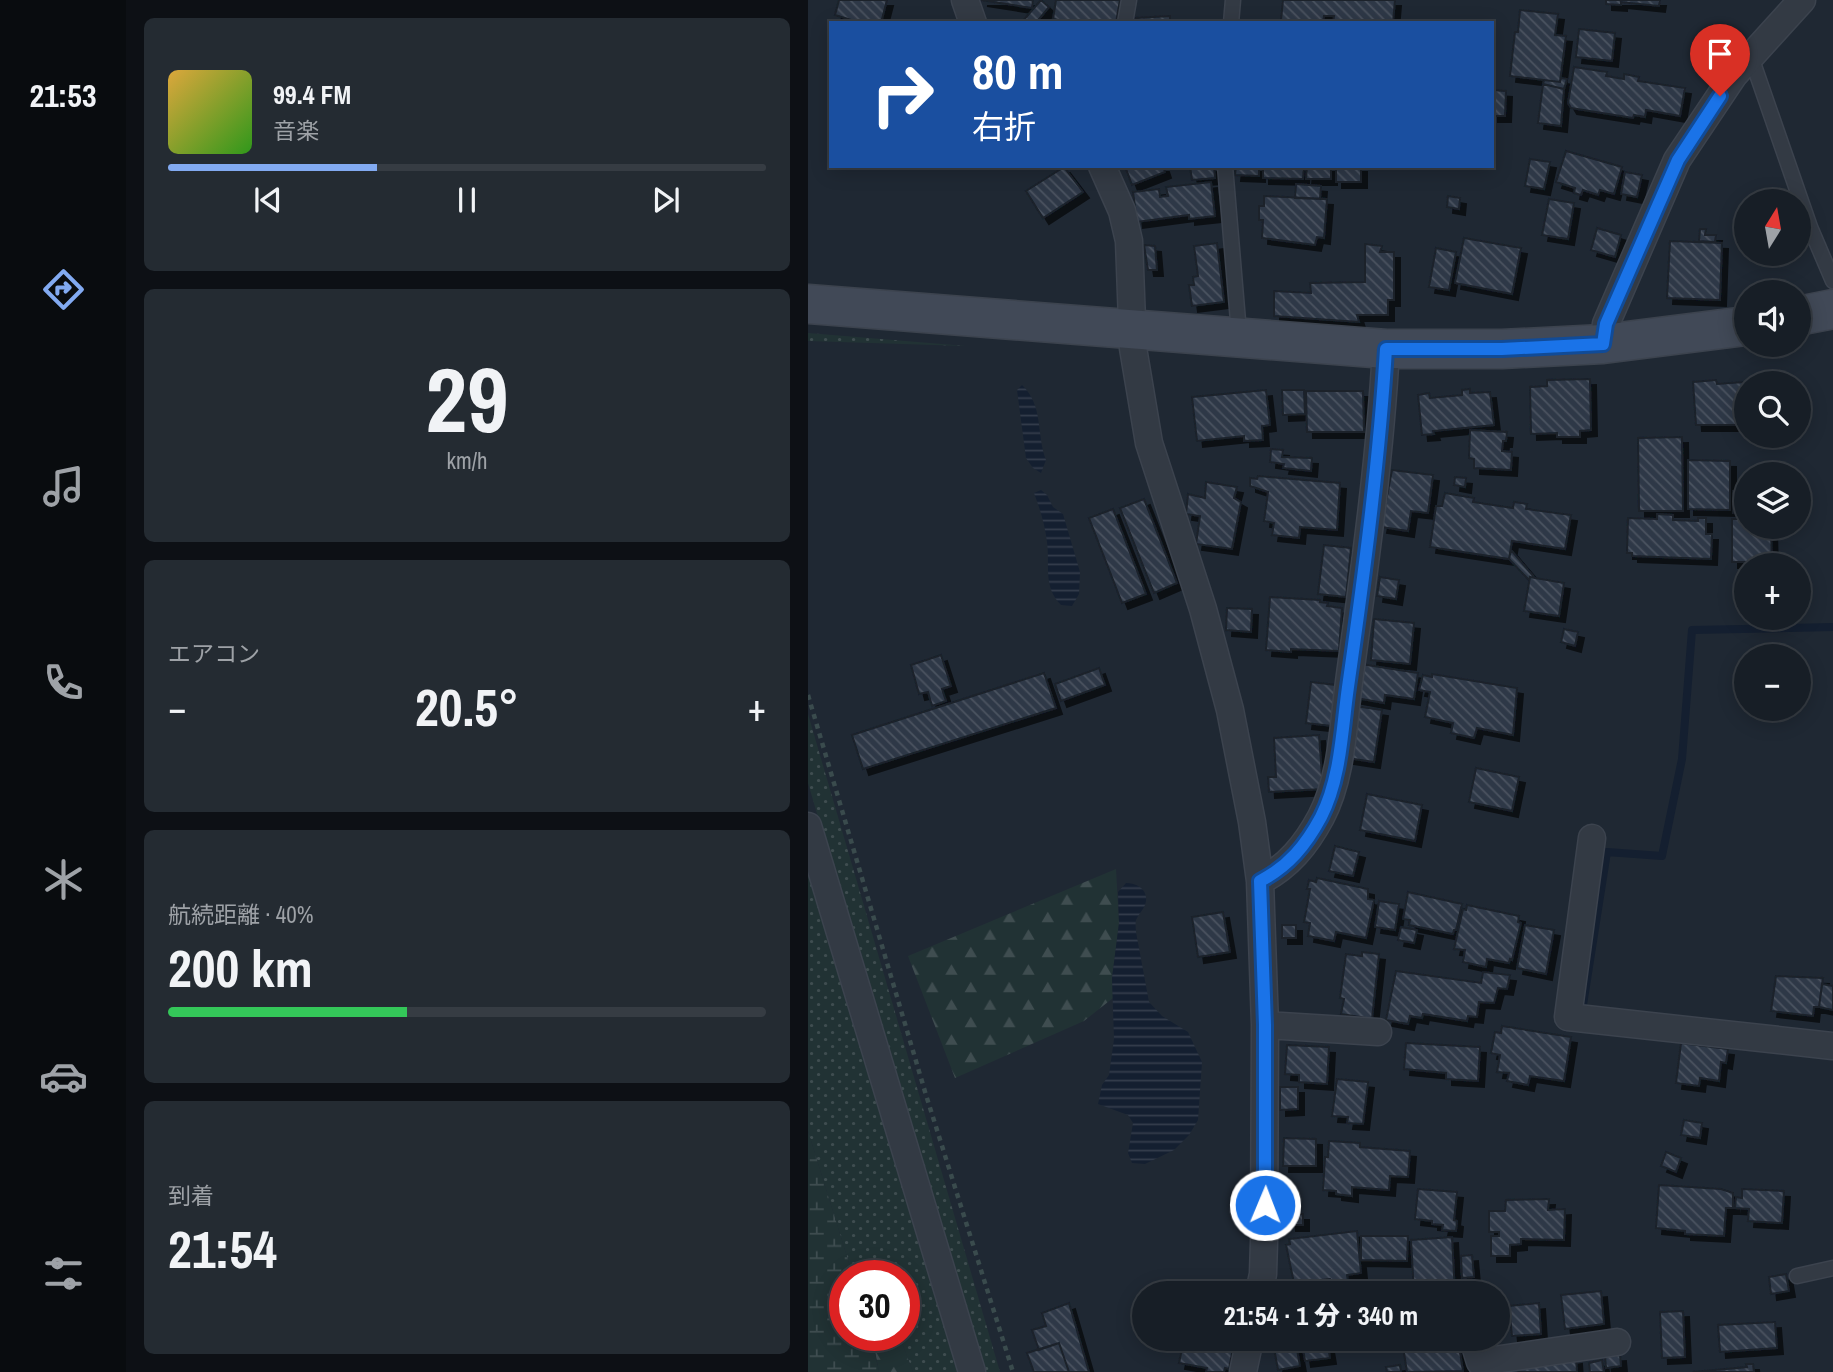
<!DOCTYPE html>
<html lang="ja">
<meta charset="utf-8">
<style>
body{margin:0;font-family:"Archivo Narrow","Noto Sans JP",sans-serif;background:#242b32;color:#f1f3f6;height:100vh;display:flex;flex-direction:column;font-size:26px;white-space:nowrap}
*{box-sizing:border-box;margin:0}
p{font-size:23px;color:#9ea2a7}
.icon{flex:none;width:38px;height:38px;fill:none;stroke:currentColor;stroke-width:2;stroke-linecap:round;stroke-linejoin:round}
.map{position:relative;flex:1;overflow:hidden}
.drawer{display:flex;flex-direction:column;gap:18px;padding:18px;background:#0d1015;width:682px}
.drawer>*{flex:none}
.hud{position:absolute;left:21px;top:21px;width:665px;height:147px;border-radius:0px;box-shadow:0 4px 18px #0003,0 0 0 2px #363c43;background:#1a4fa0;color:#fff;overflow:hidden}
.needle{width:46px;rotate:11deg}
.fabs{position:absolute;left:926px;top:189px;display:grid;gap:14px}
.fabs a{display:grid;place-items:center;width:77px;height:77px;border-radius:50%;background:#171e26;box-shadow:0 4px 18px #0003,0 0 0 2px #363c43;font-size:35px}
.speed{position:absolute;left:21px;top:1260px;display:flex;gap:14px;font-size:35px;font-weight:700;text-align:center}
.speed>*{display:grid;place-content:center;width:91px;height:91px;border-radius:50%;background:#171e26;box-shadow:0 4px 18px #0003,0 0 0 2px #363c43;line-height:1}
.speed .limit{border:10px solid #d22;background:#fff;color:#111}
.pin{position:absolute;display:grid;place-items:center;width:60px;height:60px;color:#fff;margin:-72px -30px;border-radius:50% 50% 50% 0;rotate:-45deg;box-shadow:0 0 7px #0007}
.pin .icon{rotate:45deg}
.me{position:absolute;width:77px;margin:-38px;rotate:1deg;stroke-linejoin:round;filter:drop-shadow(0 0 5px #0008)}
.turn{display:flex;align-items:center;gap:24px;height:147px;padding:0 28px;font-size:32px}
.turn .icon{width:91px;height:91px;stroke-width:2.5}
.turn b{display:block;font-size:49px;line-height:60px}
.big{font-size:52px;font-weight:800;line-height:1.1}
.drawer .widget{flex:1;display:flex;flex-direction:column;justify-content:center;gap:10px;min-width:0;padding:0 24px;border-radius:10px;background:#242b32}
.drawer .dial{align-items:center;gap:0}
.dial b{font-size:91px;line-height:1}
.song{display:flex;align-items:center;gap:21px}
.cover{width:84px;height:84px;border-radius:10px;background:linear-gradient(135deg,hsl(40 70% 55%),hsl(110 70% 35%))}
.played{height:7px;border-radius:4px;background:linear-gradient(90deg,#82aaf1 35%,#363c43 35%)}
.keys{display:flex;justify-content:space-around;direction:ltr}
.heat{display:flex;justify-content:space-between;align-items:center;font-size:38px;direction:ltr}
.charge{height:10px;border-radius:5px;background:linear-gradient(90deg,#34c759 40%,#363c43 0)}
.trip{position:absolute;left:324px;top:1281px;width:378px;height:70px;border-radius:35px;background:#171e26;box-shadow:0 4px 18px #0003,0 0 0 2px #363c43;font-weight:800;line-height:70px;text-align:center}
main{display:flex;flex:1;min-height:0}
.tab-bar{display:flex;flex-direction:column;width:126px;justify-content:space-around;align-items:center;background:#090c0f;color:#9ea2a7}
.tab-bar .icon{width:49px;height:49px}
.tab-bar .selected{color:#82aaf1}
.tab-bar b{font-size:32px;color:#f1f3f6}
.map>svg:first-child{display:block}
.grass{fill:url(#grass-dots)}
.forest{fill:url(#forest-firs)}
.wetland{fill:url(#wetland-marsh)}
.water{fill:url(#water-rules)}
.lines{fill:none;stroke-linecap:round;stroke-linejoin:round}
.stream{stroke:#141f30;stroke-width:8}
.building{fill:url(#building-back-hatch);stroke:#1a212b;stroke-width:2;filter:url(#shadow)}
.lane-casing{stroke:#3c434e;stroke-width:17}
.street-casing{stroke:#3c434e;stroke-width:29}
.secondary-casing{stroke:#3c434e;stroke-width:41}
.path{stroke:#3a4b4d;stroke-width:4.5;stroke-dasharray:5 5;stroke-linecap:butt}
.lane{stroke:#333a44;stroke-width:14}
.street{stroke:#333a44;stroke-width:26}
.secondary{stroke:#414957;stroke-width:38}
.route-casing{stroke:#114b97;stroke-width:18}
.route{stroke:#1a73e8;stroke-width:12}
</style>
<main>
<nav class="tab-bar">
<b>21:53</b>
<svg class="icon selected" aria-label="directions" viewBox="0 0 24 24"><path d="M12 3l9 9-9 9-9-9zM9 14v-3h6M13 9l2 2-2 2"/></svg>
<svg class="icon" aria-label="music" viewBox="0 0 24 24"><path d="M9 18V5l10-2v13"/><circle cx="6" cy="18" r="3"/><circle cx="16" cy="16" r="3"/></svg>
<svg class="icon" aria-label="phone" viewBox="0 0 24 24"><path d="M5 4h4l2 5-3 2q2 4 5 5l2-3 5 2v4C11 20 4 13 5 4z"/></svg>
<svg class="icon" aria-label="climate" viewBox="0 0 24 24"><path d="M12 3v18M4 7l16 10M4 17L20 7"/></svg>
<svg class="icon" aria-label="car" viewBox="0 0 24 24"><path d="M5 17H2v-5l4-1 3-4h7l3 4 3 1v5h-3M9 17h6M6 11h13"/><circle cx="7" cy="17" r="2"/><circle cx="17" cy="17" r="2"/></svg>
<svg class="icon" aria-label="filters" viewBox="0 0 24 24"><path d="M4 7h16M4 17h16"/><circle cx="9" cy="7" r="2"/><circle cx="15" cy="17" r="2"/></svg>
</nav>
<section class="drawer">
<div class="widget">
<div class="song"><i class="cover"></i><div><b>99.4 FM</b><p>音楽</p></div></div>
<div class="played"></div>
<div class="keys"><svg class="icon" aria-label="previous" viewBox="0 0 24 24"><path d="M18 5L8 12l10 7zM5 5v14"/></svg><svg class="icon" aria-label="pause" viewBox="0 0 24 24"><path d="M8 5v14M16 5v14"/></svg><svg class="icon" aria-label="next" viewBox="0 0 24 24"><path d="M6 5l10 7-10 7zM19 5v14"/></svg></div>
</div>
<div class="widget dial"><b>29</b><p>km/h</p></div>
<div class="widget"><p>エアコン</p>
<div class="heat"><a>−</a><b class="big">20.5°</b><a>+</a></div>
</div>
<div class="widget"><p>航続距離 · 40%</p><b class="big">200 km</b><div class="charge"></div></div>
<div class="widget"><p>到着</p><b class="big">21:54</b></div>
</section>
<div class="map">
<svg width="1025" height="1372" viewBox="0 0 1025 1372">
<defs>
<pattern id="grass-dots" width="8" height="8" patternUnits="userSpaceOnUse" patternTransform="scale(1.75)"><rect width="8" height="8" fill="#213234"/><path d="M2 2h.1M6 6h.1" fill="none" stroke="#3f4d50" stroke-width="1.8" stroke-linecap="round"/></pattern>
<pattern id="forest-firs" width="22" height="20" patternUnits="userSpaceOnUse" patternTransform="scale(1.75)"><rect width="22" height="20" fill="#213234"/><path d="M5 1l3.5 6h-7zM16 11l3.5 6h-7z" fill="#3f4d50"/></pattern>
<pattern id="wetland-marsh" width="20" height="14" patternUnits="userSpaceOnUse" patternTransform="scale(1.75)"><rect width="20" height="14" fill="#213234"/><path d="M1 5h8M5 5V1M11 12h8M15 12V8" fill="none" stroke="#3f4d50"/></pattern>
<pattern id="water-rules" width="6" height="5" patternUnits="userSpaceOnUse" patternTransform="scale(1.75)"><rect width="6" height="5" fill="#141f30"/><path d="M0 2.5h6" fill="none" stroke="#343d4c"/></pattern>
<pattern id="building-back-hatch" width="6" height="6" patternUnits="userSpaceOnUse" patternTransform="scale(1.75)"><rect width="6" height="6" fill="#2f3947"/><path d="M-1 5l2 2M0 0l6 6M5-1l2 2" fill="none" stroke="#4a5360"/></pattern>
<filter id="shadow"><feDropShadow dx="6" dy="6" stdDeviation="0" flood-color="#0009"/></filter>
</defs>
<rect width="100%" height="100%" fill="#1f2833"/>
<!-- grass -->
<path class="grass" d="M0,333L158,346L0,341Z
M0,714L192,1372H173L0,783Z
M0,850L157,1372H105L91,1335H96V1276H45L0,1131Z"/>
<!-- forest -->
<path class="forest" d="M308,869L311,923L304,978L305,998L276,1021L147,1078L100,956Z
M72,1335H91L105,1372H71L65,1340Z"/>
<!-- wetland -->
<path class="wetland" d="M0,1131L45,1276H37V1335H63L71,1372H0Z"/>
<!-- water -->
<path class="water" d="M214,385C236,406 228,434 238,460L233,473L225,468L218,458L209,390Z
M233,490L239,495L245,507L255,514L272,572L271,594L264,606L253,605C235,587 242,566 239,542C237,525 232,509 226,493Z
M318,883C330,883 342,891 337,905C335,910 330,915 328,920C327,923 328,929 328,932L341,1002L354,1016L380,1032L394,1062L390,1120L381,1135L366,1150L337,1164L324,1163L320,1153L325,1123L320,1115L290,1104L294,1085L301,1075L306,1039L304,978L311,923L310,892Z"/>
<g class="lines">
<!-- stream -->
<path class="stream" d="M775,1005L799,852L854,856L874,759L884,630L1025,627"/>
</g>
<!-- building -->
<path class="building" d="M31,0H79L73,23H53L27,15Z
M173,0H225L224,8Z
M233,0L241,7L228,23H213Z
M248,0H312L308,23H266L245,19Z
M475,0H587L585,23H525L526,16H516L515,23L473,20Z
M798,0H852L851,6L813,2V5L798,4Z
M712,10L750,14L747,35L758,36L752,82L702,76L707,32H710Z
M362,16V23H327L328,18Z
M771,29L807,33L804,61L768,57Z
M766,67L799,72L798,76L816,79V74L831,77L830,81L877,88L872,116L838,110L837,117L826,115L825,118L763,108L760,103Z
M753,78L759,79L756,89L735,84L736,80L752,82Z
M735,84L756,89L753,126L730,123Z
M684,90L698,91L697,116H684Z
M758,151L814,167L806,194L792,190L790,195L775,190L773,195L766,193L767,188L748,182Z
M722,159L742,162L736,189L717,186Z
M317,166H355L357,172L324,185Z
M382,166H406L407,178L384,180Z
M428,166H451V176L427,175Z
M455,166H496L495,179L455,178Z
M499,166H523V179H498Z
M528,166H553V182H528Z
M256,167L275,192L235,218L218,191Z
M817,172L834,175L829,197L813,194Z
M403,182L407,216L381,219V215L329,222L325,192L351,189L352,197L360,196L358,187Z
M488,184L513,186L512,199L487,198Z
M456,196L519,199L516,238L509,237L507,245L454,238L455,220H451V206H456Z
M640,196L652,198L651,209L639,207Z
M741,199L766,203L760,239L734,235Z
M789,228L813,235L807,257L783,250Z
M892,229H898L897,235H908L907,242L891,241Z
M656,238L713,248L704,294L647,283Z
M862,241L914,243L912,300L859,298Z
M409,243L416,302L384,306L381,285H386L385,277L390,276L386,246Z
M557,244L574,246L572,252H586V300H580V315H549L551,322L466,316V291L503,293L502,283L557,282Z
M336,245L347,246L349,270H340Z
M628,248L648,252L641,290L621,287Z
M782,379L783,430L772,431V437H749V433L723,434L722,387L739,386V380Z
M908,380L909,384L950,381L951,383H938V425H888L885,382Z
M662,389V393L682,392L686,425L625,431L626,434L614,435L610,395L621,393L622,398L654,395V390Z
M458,390L462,425L454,426L455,440L436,441V436L389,441L384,397Z
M474,390H496L497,414L475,415Z
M498,391H555L556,432H499Z
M662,430L699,432L698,441H695L694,451L704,452L703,470L666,468V459L661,458Z
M874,437L875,511H831L830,438Z
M463,449L475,450L474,457L504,458L503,471L475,468L476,464L462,462Z
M880,460L922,461V510L880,509Z
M584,470L625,475L620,513L603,511L600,531L573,527Z
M450,476L532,483L529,530L492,527L491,538L464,535L466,523L456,521L460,492L442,486V478L449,479Z
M647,477L658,478L657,487L646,485Z
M398,482L429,487L426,498L433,502L424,549L388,544L392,516L378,514L380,494L397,498Z
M925,491H938V512L925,513Z
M637,493L666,498L665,502L705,508L706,502L719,504L718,509L763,515L757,549L704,541L701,559L622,547L628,506H634Z
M336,499L369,583L346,593L312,508Z
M305,509L338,594L314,603L281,518Z
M849,514L865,515V520L890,521V518H898V534H904L903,559L824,556V553H819L820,518L849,519Z
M924,519H938V527H963L964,562H924Z
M516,545L543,548L538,597L510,594Z
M703,550L727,578L722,577L721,580L701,559Z
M572,577L591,580L588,599L569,596Z
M722,577L756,583L751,616L716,611Z
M931,590H938V613H932Z
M462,597L512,600V602L520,603L519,606L534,608L531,651L483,649V652L458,650Z
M419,608L444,609L443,632L418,630Z
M566,619L606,623L602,664L563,660Z
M756,629L770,632L767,646L753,642Z
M133,655L143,686L134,689L138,701L124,706L120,692L111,694L103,665Z
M553,664L610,673L606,699L577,695L576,703L548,698Z
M291,668L297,685L253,701L247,684Z
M236,673L248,708L55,769L44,735Z
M624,674L709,688L705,735L669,728L666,738L643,733L645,723L617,717L622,692L611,690L615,675L624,677Z
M503,682L528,685L524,726L498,723Z
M547,706L574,710L566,762L539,758Z
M511,735L515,789L461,792L460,777H468L466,738Z
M668,768L711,777L704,811L661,802Z
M559,794L614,805L607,841L552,830Z
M527,846L551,852L545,876L521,871Z
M509,878L560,889V899L566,900L558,938L528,932L526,941L500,936L502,923L496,922L502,889H499L501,880L508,882Z
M600,892L654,904L648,930H646L645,934L601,925L602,920L595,919Z
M571,901L591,904L587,930L567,927Z
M659,905L711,916L710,922L713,923L704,960L702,959L701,963L679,959L678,967L655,962L657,950L646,949L655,909L658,910Z
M415,912L422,952L390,957L384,917Z
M474,925H488V938H474Z
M717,925L746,930L738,974L709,968Z
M593,927L609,930L606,943L590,940Z
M554,952L571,954L564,1019L533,1014L536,999L532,998L538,954L554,956Z
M588,971L673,983L675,972L702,975L699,989L690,988L686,1003L671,1002L669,1017L660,1016L659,1021L615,1014L614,1018L602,1016L600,1024L578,1020Z
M968,976L1015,978L1011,1007H1006L1005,1016L963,1011Z
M1014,984L1025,986V1010L1011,1007Z
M694,1026L763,1037L756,1081L722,1076L720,1085L699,1081L701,1073L689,1072L692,1055L683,1053L687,1032L693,1033Z
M598,1043L672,1047L670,1081L638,1079V1073L596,1069Z
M873,1043L920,1049L918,1063L913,1062L911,1081L892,1078L891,1086L868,1083Z
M479,1045L521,1047L519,1084L491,1082V1075L477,1074Z
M529,1079L560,1082L555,1124L539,1123L540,1117L524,1116Z
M472,1087H490V1109L472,1110Z
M876,1120L894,1123L892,1138L873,1135Z
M476,1138L508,1139V1166H475Z
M521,1141L552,1143V1147L602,1151L600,1177L582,1176L581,1190L544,1187V1196L528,1194V1191L515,1190L517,1157H520Z
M858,1152L873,1158L868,1172L853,1166Z
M851,1185L913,1189L925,1193V1208H918L916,1236L877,1234V1231L848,1228Z
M610,1189L649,1192L646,1220L649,1221L648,1231L634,1230L635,1225L624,1224V1221L607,1219Z
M934,1189L976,1191L974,1223L940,1221L941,1209L927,1208L928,1197L934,1198Z
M741,1199L740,1210L757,1209L756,1240L713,1239V1244L702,1245V1256H683V1236H691V1232H681V1211H697L698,1200Z
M481,1214H495V1225H482Z
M549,1231L553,1273L539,1275L540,1281L525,1283L522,1279L486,1283L478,1245L482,1244L481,1239Z
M553,1236H600L599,1261L553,1260Z
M644,1237L647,1293H606L603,1240Z
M664,1255L666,1277L654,1278L653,1256Z
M978,1274L981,1291L963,1294L961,1277Z
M793,1291L796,1324L757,1329L753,1295Z
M261,1303L281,1372H261L251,1343L231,1350L224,1330L238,1326L234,1313Z
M731,1303L733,1334L704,1336L701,1306Z
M875,1311L877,1357L854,1358L852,1312Z
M967,1322L969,1348L912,1352L910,1325Z
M376,1339H427L421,1369L417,1368L416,1372H398L399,1368L371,1363Z
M598,1339H650L655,1371L599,1372L595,1347L599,1346Z
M519,1340L522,1358L497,1361L494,1343Z
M251,1343L261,1372H226L219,1353Z
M488,1344L492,1366L470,1370L466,1348Z
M812,1355L813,1366L798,1368L797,1356Z
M768,1358L769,1372H710V1368Z
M794,1360L796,1372H782L781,1363Z
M938,1364H945L946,1372H885L939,1367Z
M592,1365L593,1372H579L578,1367Z"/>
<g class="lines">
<defs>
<path id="lane" d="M317,23L321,0
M423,23L425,0
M943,57L1002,227L1025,281
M417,166L430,321L428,337
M989,1276L1025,1268"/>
<path id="street" d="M157,0L165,23
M294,166L314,211L321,241L325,348L341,443L395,609L422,710L444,822L452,881L457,1025L456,1242L455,1274L451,1293
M795,344L798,324L869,160L926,75L994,0
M0,826L164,1372
M784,838L760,1017L1025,1046
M452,881C480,867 498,845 513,817C534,777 535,726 541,682C556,572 572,460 578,349
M457,1025L570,1032
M665,1339L672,1362L809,1342
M435,1372L442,1339"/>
<path id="secondary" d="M0,304L578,349H694L795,344L938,326
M990,316L1025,309"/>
</defs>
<!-- lane casing -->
<use href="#lane" class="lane-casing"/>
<!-- street casing -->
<use href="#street" class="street-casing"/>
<!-- secondary casing -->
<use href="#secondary" class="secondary-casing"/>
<!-- path -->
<path class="path" d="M0,695L118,1095L205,1372"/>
<!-- lane -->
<use href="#lane" class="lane"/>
<!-- street -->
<use href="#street" class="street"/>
<!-- secondary -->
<use href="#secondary" class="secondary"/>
</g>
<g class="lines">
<defs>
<path id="route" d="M457,1205V1025L452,881C480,867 498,845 513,817C533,778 534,729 540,687C556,575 571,462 578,349H694L795,344L798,324L870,160L912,96"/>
</defs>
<!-- route casing -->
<use href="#route" class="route-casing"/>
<!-- route -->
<use href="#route" class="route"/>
</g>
</svg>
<div class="fabs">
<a><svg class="needle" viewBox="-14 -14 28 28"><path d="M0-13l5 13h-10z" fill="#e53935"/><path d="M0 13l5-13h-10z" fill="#9ea2a7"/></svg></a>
<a><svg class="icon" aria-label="sound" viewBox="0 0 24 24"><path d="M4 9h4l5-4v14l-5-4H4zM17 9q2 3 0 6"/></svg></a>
<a><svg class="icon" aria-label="search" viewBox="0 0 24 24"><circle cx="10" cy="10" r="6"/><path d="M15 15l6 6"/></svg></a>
<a><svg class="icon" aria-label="layers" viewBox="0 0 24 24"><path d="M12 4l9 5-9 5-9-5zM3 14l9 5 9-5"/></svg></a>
<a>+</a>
<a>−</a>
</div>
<div class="speed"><div class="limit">30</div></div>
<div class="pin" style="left:912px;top:96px;background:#d93025"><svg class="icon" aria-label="arrive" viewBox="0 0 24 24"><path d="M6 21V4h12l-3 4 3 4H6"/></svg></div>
<svg class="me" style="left:457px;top:1205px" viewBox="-20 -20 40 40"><circle r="17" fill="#1a73e8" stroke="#fff" stroke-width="3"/><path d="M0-11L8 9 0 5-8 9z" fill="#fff"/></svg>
<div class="trip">21:54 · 1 分 · 340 m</div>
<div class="hud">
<div class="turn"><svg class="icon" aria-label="right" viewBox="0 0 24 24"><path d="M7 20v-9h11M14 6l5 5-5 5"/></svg><div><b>80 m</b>右折</div></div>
</div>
</div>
</main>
